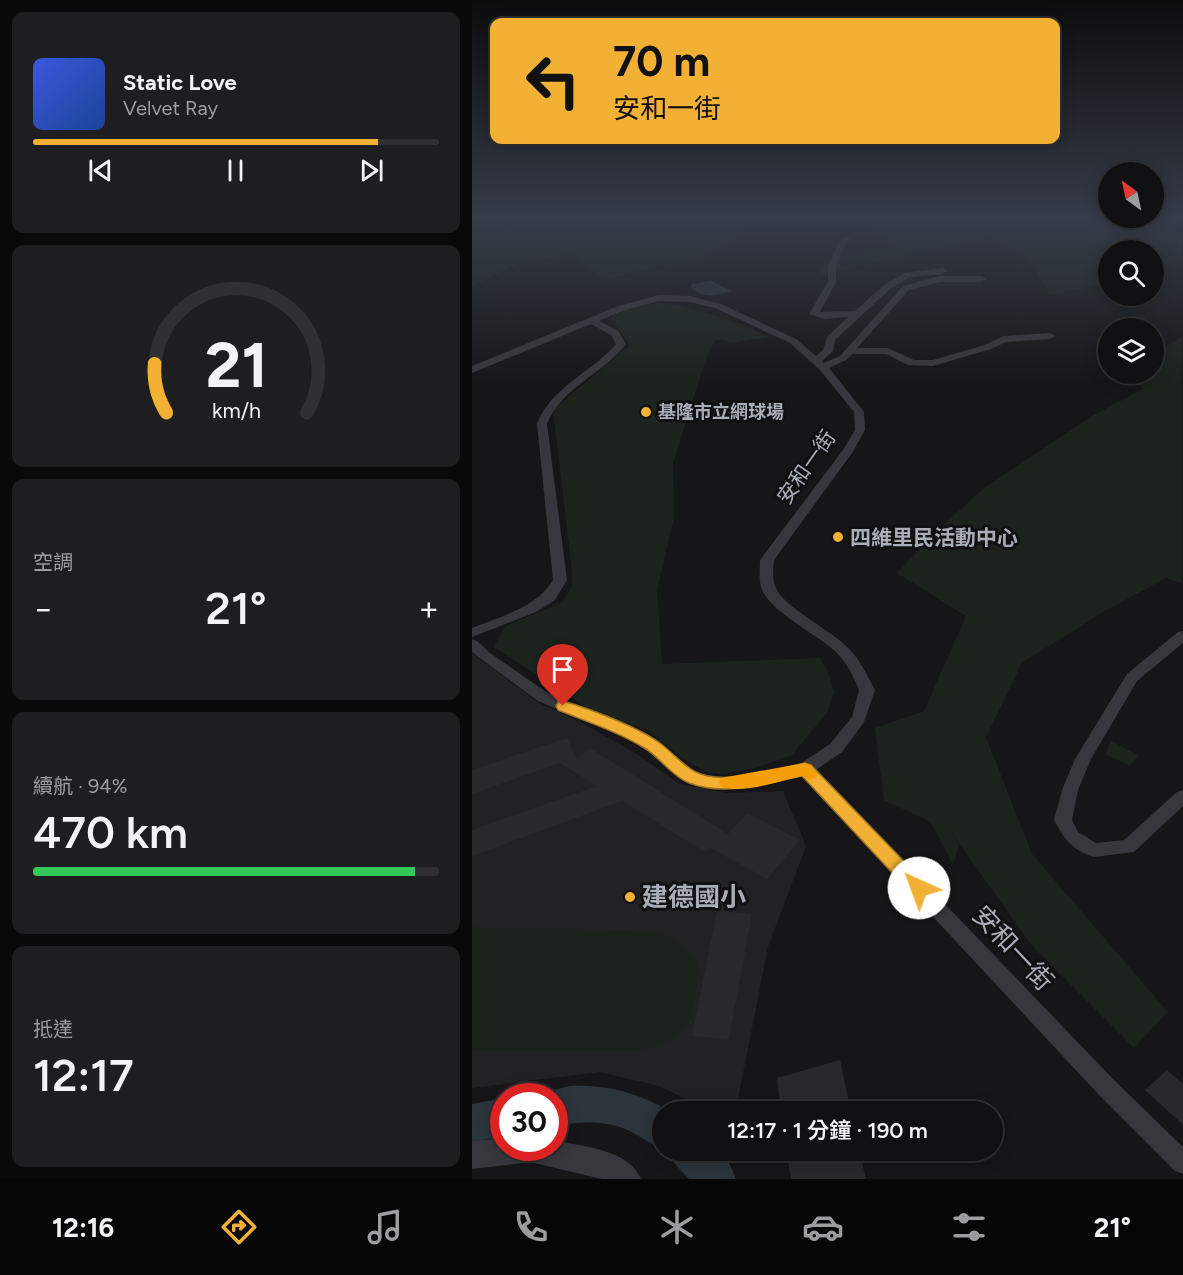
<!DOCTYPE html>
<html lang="zh-TW">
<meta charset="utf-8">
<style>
body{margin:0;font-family:Figtree,"Noto Sans TC",sans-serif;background:#1e1e20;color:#f1f3f6;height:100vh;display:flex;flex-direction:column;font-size:22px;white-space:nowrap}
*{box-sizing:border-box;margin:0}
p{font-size:20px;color:#9c9d9f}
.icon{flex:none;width:33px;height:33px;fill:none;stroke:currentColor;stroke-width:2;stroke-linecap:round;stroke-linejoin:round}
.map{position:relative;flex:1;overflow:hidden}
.details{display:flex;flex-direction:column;gap:12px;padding:12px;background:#09090a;width:472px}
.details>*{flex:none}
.guide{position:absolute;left:18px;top:18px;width:570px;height:126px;border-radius:12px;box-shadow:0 3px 15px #0003,0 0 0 2px #303032;background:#f2b134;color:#111;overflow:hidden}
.needle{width:39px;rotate:327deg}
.tools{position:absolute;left:626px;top:162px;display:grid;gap:12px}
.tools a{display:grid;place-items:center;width:66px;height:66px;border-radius:50%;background:#101012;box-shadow:0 3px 15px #0003,0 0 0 2px #303032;font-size:30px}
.speed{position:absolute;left:18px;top:1083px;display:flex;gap:12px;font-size:30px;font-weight:700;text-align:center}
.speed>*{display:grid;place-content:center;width:78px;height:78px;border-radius:50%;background:#101012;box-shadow:0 3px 15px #0003,0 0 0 2px #303032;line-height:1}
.speed .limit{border:9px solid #d22;background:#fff;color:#111}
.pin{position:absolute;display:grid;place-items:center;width:51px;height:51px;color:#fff;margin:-62px -26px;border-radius:50% 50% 50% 0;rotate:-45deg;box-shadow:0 0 6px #0007}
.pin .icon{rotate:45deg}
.me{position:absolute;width:66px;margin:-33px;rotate:317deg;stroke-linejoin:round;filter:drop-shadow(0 0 4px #0008)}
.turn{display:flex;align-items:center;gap:21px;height:126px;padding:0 24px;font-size:27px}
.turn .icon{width:78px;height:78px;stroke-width:2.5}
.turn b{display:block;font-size:42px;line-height:51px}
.big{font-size:45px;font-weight:600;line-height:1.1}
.details .card{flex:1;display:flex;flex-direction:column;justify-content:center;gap:9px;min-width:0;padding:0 21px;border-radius:12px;background:#1e1e20}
.details .dial{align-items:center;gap:0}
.dial svg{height:156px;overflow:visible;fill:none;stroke:#303032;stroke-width:7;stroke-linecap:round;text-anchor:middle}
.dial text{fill:#f1f3f6;stroke:none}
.song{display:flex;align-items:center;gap:18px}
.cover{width:72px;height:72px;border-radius:9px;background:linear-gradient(135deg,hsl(230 70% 55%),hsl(220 70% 35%))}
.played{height:6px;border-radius:3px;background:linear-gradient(90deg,#f2b134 85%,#303032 85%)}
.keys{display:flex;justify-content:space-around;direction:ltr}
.heat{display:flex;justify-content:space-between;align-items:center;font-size:33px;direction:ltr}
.charge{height:9px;border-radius:4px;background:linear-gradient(90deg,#34c759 94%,#303032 0)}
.trip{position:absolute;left:180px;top:1101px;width:351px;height:60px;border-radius:30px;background:#101012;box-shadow:0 3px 15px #0003,0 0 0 2px #303032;font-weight:600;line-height:60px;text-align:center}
.dock{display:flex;height:96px;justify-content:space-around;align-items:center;background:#060607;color:#9c9d9f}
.dock .icon{width:42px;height:42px}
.dock .selected{color:#f2b134}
.dock b{font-size:27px;color:#f1f3f6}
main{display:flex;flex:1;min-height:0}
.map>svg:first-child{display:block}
.built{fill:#222225}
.green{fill:#1c231d}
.water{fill:#2c353c}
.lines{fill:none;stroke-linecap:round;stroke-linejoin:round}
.river{fill:#2c353c;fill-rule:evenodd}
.building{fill:#29292c}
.minor{fill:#37383d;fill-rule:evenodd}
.tertiary{fill:#37383d;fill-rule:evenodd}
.route{fill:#f2b134;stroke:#9d7322;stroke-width:1.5}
.slow{fill:#f59e0b}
.poi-dot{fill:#f2b134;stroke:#111113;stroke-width:2}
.labels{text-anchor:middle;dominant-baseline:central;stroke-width:6;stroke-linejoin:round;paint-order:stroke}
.far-poi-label{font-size:18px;font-weight:bold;fill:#a8adb8;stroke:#111113;text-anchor:start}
.street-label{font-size:21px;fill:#a8adb8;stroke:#111113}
.poi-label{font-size:21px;font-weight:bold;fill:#a8adb8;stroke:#111113;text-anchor:start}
.near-poi-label{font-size:26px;font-weight:bold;fill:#a8adb8;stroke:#111113;text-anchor:start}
.near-street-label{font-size:26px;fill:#a8adb8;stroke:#111113}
</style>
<main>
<section class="details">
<div class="card">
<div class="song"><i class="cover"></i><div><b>Static Love</b><p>Velvet Ray</p></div></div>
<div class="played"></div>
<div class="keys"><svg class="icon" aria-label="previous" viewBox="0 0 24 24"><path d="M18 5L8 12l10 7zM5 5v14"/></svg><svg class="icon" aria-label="pause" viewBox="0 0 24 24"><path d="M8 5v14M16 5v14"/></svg><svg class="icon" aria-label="next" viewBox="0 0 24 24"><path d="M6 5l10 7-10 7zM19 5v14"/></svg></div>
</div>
<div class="card dial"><svg viewBox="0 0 100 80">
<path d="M14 69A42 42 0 1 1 86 69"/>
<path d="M14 69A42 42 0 0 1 8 44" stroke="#f2b134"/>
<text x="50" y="56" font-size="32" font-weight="700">21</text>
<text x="50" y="72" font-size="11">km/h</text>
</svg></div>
<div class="card"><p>空調</p>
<div class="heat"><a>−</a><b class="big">21°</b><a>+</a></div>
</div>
<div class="card"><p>續航 · 94%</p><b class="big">470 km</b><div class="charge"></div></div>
<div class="card"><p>抵達</p><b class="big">12:17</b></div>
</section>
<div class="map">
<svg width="711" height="1179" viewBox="0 0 711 1179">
<rect width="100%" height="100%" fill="#161618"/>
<!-- built -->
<path class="built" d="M0,653L67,703L102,719L162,752L208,784L255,793L311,791L334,846L296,947L265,1104L248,1111H239L187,1086L128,1072L0,1088Z"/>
<!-- green -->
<path class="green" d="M0,218H296L239,255L132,280L101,255L55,260L0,286Z
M387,218H710V254L686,272L681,273V250H636V283L578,295L558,260L515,239L346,275L362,255L419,246Z
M187,303C225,307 263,321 298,337L258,343L253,340H243L233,362L201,463L202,517L185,590L190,664L348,658L357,674L362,692L355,713L320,755L283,768L251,774L237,773L211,759L175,730L118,710L22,647L33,626L91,602L100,586V571L81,410L158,345L139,319L140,316L158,308Z
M710,336V583L694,578L631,612L550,663L514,737L560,854L696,1012L662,1048L561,947L479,832L487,845L481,865L459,822L412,800L403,728L452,711L494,616L425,573L468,528L512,488L622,415L671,389L657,374H681V349L701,343Z
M639,741L666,755L658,766L633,754Z
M0,927L182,931C198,936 224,950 227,968C228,977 224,987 223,996C221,1004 221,1016 217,1023C208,1039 186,1046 170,1050H0Z"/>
<!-- water -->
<path class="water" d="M237,281H239L259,291C246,296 230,298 219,288L220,284Z"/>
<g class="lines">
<!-- river -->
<path class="river" d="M97,1086C132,1084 167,1092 198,1112H190V1148C177,1144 166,1134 153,1129C131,1120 105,1122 82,1126V1096H67L68,1094Z
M32,1098V1136L0,1142V1104Z
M197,1150H245L258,1165L264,1179H217L203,1164Z"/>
</g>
<!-- building -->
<path class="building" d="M95,738L105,759L118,748L256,834L275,813L328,840L295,879L238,848L233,852L150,801L0,856V830L125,786L88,763L0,794V770Z
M245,911L280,914L257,1039L220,1036Z
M368,1060L379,1112H309L305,1078Z
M695,1070L711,1084V1125L673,1090Z
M314,1150H387L394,1179H319Z"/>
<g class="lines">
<!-- minor -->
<path class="minor" d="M375,237L379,239L374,242L364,266V282L348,312L383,311L412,285L433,273L471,268L475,271L471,274L438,277L418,289L363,340L361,351L350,361L352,363L368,356L431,286L468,276H510L514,279L510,282H468L437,290L385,348H416L442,360H461L513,345L532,336L578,333L583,336L578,339L534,342L519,349L461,366L436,365L414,354H380L374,360L357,368L392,412L393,430L380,453L302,560C301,570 300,579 304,588C310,605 357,630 372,644C387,657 394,673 403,690L392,722L370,752L344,770L643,1081L711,1147V1174L703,1171L627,1095L330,776L273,788L246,789L214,782L176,751L156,739L66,701L0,652V639L5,641L18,653L76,693L168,731L188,743L225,773L246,777L273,776L328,764L358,744L380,717L387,690C381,675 375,663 363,651C345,635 301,612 291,592C286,582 288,571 288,560L371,450L383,430L382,412L347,369L318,343L243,308L218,302L187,301L150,311L127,321L146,331L154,344C131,374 90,387 75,424L95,580L83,600L64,612L0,637V628C29,616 64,608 81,580L65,424C80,386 119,373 144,344L139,335L119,324L0,373V366L144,307L187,295L218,296L249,304L324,339L344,356L351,350L355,337L376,317L353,319L337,314L356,282V266L367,241Z
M711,631V643L665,681L619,759L606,790L600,820L606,832L624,843L652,840L705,792L711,790V806L662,852L622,857C600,850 593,840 582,820L590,790L603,759L655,674L706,632Z"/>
<!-- tertiary -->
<path class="tertiary" d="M32,1138V1148H82V1140C111,1147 157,1149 169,1179H130L58,1162L0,1169V1141Z"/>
</g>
<!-- sky -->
<linearGradient id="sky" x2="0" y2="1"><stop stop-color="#0c0c0d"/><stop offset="0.57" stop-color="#363c48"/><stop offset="1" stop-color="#363c48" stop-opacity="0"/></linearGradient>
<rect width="711" height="383" fill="url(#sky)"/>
<!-- route -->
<path class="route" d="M91,701C119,709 166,727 188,743C200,752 211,766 224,772C251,786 305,769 333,763L339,765L453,883L456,888L453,894L447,896L440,894L330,776C294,783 253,797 217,783C201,777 188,758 174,749C147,732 115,722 86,710L84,706L86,702Z"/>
<!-- slow -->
<path class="slow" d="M333,763L339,765L346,774L343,778L338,780L330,776C306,781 273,794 249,787L247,782L249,778Z"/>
<!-- markers -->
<g class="poi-dot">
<circle cx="174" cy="412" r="6"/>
<circle cx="366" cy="537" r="6"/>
<circle cx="158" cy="897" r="6"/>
</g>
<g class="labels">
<!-- far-poi labels -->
<g class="far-poi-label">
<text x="186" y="412">基隆市立網球場</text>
</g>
<!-- street labels -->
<g class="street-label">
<text transform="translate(334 467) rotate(-55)">安和一街</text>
</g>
<!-- poi labels -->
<g class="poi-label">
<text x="378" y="537">四維里民活動中心</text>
</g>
<!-- near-poi labels -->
<g class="near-poi-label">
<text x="170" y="897">建德國小</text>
</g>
<!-- near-street labels -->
<g class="near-street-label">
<text transform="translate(541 948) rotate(47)">安和一街</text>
</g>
</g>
</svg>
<div class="tools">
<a><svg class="needle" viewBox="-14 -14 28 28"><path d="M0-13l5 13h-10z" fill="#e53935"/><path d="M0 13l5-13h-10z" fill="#9c9d9f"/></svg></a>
<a><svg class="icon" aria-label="search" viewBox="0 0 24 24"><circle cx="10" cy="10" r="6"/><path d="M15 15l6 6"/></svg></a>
<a><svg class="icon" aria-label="layers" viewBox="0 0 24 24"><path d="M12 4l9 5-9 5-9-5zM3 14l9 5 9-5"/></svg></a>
</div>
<div class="speed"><div class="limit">30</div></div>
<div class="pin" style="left:91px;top:706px;background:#d93025"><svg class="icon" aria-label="arrive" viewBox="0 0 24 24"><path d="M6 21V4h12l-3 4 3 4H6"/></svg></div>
<svg class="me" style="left:447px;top:888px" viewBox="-20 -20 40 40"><circle r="19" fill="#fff"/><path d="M0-13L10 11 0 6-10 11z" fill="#f2b134"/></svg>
<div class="trip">12:17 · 1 分鐘 · 190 m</div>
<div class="guide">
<div class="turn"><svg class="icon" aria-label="left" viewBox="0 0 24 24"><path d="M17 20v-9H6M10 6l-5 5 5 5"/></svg><div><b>70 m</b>安和一街</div></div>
</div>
</div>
</main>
<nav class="dock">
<b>12:16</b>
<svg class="icon selected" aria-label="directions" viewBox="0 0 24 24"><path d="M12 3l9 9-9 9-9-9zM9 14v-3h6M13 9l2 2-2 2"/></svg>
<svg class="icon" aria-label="music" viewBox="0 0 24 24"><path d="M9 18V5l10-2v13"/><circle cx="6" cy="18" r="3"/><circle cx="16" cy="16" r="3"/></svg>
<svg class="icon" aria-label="phone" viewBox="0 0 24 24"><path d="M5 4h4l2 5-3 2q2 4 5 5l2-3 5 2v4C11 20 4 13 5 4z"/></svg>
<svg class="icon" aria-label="climate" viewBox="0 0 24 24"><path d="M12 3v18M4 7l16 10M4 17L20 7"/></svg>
<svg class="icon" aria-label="car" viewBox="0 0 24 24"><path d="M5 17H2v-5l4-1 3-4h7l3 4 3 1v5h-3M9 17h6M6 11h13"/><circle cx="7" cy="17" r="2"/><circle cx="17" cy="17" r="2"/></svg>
<svg class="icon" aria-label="filters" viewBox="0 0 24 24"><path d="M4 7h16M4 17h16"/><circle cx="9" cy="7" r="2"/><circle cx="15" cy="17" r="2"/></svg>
<b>21°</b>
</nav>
